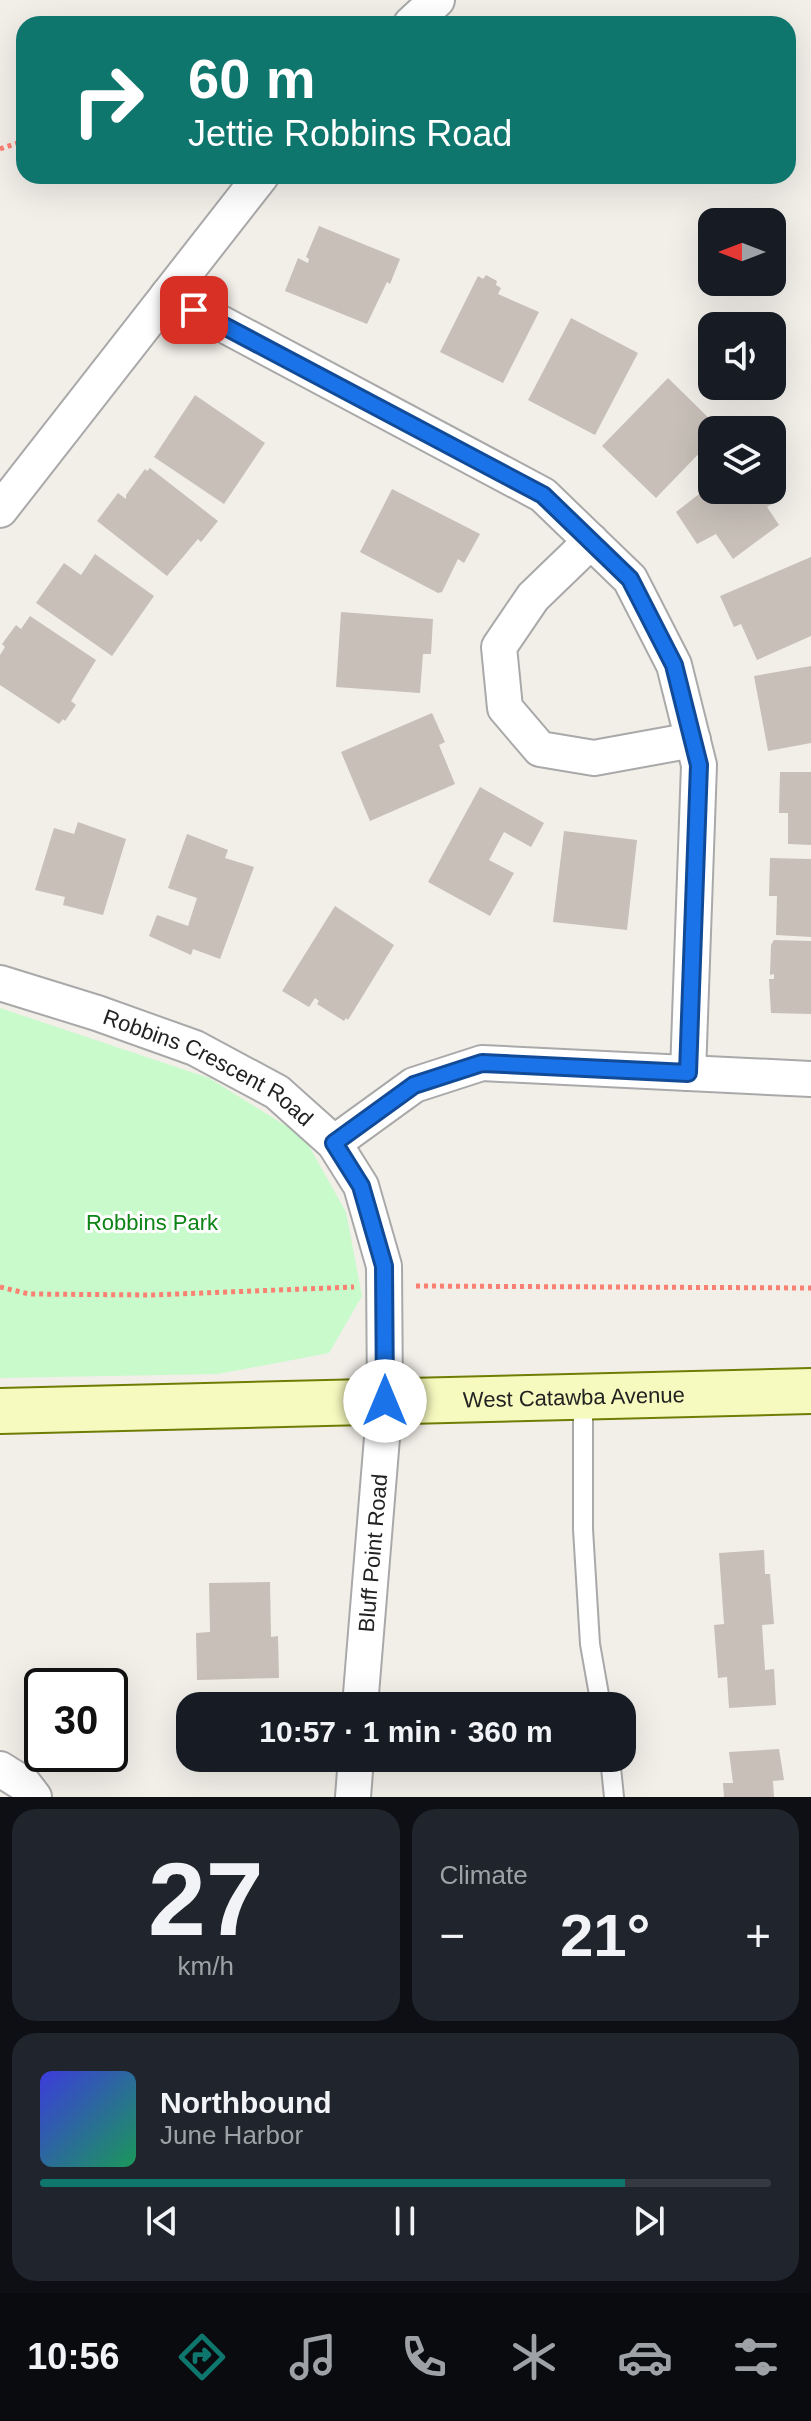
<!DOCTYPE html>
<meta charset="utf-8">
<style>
body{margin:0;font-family:Helvetica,sans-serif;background:#20242c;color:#f1f3f6;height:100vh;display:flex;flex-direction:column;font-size:30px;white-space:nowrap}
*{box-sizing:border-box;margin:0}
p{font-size:26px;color:#9ea1a6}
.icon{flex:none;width:44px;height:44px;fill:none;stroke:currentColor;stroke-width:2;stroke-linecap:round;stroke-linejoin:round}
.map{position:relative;height:1797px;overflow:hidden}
.drawer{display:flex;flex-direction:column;gap:12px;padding:12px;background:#0d0f14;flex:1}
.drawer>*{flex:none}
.banner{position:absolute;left:16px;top:16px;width:780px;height:168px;border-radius:24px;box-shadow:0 8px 32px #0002;background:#0f766e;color:#fff;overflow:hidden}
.needle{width:52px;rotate:270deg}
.tools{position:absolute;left:698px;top:208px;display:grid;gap:16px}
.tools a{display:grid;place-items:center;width:88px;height:88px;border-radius:16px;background:#171b24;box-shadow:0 8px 32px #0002;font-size:40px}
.speed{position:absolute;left:24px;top:1668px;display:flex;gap:16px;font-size:40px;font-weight:700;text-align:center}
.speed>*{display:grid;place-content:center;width:104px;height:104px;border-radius:50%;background:#171b24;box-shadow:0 8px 32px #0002;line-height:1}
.speed .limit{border:4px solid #111;border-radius:12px;background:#fff;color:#111}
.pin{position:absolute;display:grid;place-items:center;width:68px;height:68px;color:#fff;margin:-34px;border-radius:16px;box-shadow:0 4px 12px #0006}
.me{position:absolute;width:88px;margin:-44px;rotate:0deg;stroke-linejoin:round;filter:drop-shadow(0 0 6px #0008)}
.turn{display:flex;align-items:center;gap:28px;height:168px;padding:0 40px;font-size:36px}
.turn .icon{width:104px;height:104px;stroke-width:2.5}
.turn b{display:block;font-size:56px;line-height:68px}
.big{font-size:60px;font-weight:700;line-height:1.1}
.drawer .widget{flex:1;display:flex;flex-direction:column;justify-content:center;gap:12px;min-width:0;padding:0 28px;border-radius:24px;background:#20242c}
.drawer .dial{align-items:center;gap:0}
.dial b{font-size:104px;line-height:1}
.song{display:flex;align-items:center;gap:24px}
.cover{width:96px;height:96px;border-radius:12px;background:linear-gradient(135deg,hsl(240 70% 55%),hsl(150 70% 35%))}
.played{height:8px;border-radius:4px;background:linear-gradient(90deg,#0f766e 80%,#363941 80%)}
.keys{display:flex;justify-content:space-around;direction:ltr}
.heat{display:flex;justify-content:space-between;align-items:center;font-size:44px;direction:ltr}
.drawer .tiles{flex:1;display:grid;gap:12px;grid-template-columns:1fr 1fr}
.widget:last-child{grid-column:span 2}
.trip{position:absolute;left:176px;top:1692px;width:460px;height:80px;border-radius:24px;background:#171b24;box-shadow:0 8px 32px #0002;font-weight:700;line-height:80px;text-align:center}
.tab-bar{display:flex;height:128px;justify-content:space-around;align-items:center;background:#090b0e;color:#9ea1a6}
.tab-bar .icon{width:56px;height:56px}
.tab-bar .selected{color:#0f766e}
.tab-bar b{font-size:36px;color:#f1f3f6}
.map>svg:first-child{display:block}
.park{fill:#c8facc}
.building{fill:#c7bfb8}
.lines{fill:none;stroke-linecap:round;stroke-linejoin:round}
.service-casing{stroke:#a9a9a9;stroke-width:22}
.minor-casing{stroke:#a9a9a9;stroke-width:38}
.secondary-casing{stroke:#707d05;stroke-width:48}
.path{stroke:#fa8072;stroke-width:5;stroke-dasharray:4 4;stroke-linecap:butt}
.service{stroke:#fff;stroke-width:18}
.minor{stroke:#fff;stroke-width:34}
.secondary{stroke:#f7fabf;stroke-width:44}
.route-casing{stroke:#114b97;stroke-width:20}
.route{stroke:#1a73e8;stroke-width:14}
.labels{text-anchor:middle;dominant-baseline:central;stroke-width:6;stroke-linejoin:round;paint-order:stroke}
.street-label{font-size:22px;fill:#222;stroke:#fff}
.park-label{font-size:22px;fill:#0c8416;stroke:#fff}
</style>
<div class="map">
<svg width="811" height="1797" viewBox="0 0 811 1797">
<rect width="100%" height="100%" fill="#f2efe9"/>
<!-- park -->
<path class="park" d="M0,1008L209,1078L304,1137L346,1212L362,1296L329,1353L218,1374L0,1378Z"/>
<!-- building -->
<path class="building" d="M319,226L400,259L390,284L387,282L367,324L285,291L298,258L308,263L309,259L306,257Z
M486,275L497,281L496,285L501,288L498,294L539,312L503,383L440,352L478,276L483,279Z
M571,318L638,353L595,435L528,400Z
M668,378L721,430H712V440L656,498L602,446Z
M195,395L265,443L224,504L154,457Z
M150,468L218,521L201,542L198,539L167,576L97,521L118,493L126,499V495L145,469L147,471Z
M712,484V490H772L779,500L767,507L779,525L733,559L716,534L697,544L676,512Z
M392,489L480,534L464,563L458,559L442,592L438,593L360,552Z
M95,554L154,596L112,656L36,603L64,563L81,575Z
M811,557V636L757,660L741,624L734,627L720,596Z
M341,612L433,619L431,654H423L420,693L336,687Z
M30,616L96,660L71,701L76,705L65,721L63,719L59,724L0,685V655L5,647L2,644L16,625L21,629Z
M811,666V743L768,751L754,676Z
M432,713L445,742L439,745L455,784L370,821L341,752Z
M780,772H811V845L788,844V813H779Z
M480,787L544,823L531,847L504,832L489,860L514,873L490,916L428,882Z
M78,822L126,839L103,915L63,905L65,897L35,890L54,828L74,834Z
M564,831L637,840L627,930L553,922Z
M187,834L228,850L225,858L254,867L220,959L193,949L191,955L149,936L157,915L188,926L197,898L168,888Z
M770,858L811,859V937L776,935L777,896H769Z
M335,906L394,945L348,1020L346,1018L344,1021L317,1004L319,1001L315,998L309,1007L282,991Z
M774,940L811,941V1014L771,1013L769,979H774V974L770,975L771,945Z
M764,1550L765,1574H770L774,1624L762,1625L765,1670L774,1669L776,1705L729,1708L727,1677L718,1678L714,1625L724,1624L719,1553Z
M270,1582L271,1637L278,1636L279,1678L197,1680L196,1633L210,1632L209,1583Z
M779,1749L784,1780L773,1781L774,1797H724L723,1783H733L729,1752Z"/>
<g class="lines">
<defs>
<path id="service" d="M583,1397V1529L590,1644L601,1706
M610,1758L614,1797"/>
<g id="minor">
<path d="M411,24L437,0"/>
<path d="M168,295L543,495L630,579L674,665L699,765L688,1073"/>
<path d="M0,510L261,176"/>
<path d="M591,541L533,597L499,647L505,708L540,749L594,758L693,740"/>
<path id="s1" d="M0,983L97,1013L195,1048L277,1092L334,1143L361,1186L384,1266L385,1401L360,1706"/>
<path d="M334,1143L414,1085L482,1063L811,1079"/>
<path d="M0,1769L24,1784L34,1797"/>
<path d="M353,1797L356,1758"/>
</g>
<g id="secondary">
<path id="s2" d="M0,1411L811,1391"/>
</g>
</defs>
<!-- service casing -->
<use href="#service" class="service-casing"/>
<!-- minor casing -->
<use href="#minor" class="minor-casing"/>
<!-- secondary casing -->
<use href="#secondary" class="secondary-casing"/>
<!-- path -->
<path class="path" d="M0,149L24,141
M416,1286L811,1288
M0,1287L29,1294L152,1295L354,1287"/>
<!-- service -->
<use href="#service" class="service"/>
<!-- minor -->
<use href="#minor" class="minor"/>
<!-- secondary -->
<use href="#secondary" class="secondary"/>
</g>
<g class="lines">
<defs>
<path id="route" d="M194,310L543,495L630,579L674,665L699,765L688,1073L482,1063L414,1085L334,1143L361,1186L384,1266L385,1401"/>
</defs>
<!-- route casing -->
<use href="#route" class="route-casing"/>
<!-- route -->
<use href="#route" class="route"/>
</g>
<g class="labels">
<!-- street labels -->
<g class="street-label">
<text stroke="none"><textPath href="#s1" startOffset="226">Robbins Crescent Road</textPath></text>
<text stroke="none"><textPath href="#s2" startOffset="574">West Catawba Avenue</textPath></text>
<text transform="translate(373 1553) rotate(-85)">Bluff Point Road</text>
</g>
<!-- park labels -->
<g class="park-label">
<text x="152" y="1222">Robbins Park</text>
</g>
</g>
</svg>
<div class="tools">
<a><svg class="needle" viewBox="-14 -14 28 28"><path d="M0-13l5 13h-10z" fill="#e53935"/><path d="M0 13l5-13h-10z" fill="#9ea1a6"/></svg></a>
<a><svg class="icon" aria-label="sound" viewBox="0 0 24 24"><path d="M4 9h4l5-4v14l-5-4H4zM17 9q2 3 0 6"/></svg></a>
<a><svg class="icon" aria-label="layers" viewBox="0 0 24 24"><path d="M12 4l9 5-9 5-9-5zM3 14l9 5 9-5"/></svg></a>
</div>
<div class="speed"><div class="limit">30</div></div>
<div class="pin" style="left:194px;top:310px;background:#d93025"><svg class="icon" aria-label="arrive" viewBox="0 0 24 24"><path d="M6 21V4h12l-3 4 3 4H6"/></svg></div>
<svg class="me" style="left:385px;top:1401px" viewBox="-20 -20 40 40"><circle r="19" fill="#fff"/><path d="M0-13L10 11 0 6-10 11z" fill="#1a73e8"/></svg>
<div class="trip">10:57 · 1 min · 360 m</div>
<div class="banner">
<div class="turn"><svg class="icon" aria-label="right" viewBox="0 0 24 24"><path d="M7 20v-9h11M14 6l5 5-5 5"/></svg><div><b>60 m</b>Jettie Robbins Road</div></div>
</div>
</div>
<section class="drawer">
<div class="tiles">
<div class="widget dial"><b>27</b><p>km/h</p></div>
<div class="widget"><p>Climate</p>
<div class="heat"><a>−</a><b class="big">21°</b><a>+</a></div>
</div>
<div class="widget">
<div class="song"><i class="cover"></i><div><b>Northbound</b><p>June Harbor</p></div></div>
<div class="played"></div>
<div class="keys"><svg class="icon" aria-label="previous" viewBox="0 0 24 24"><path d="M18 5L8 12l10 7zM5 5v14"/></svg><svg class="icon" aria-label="pause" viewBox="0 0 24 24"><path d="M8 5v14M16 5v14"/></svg><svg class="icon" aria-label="next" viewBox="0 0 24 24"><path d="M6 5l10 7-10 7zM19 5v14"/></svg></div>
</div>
</div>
</section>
<nav class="tab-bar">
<b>10:56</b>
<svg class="icon selected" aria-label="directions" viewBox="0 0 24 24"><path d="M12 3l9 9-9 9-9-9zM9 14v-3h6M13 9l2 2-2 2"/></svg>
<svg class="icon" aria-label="music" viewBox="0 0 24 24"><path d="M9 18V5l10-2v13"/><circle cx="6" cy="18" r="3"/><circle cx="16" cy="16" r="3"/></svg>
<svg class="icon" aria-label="phone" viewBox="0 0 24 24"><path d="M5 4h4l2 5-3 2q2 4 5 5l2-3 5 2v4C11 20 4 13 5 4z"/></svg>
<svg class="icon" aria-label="climate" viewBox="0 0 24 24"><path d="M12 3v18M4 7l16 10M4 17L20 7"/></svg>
<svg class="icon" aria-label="car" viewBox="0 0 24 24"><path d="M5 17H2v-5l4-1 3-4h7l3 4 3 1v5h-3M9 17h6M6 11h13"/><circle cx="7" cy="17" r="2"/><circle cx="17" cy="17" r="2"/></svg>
<svg class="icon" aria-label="filters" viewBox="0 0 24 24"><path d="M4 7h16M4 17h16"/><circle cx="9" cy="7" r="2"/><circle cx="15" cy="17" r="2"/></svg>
</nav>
